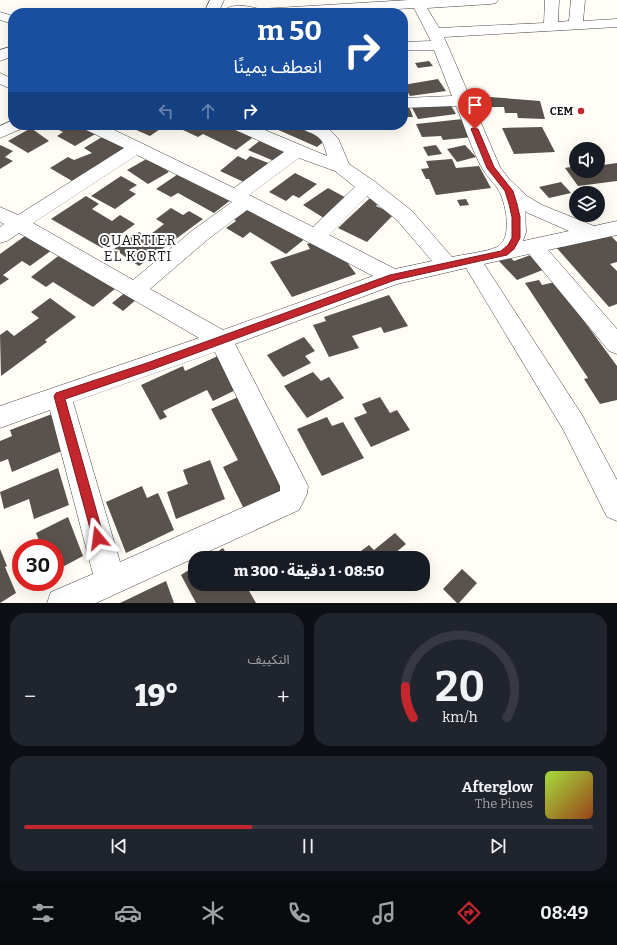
<!DOCTYPE html>
<html lang="ar">
<meta charset="utf-8">
<style>
body{margin:0;font-family:Bitter,"Noto Sans Arabic",serif;background:#20242c;color:#f1f3f6;direction:rtl;height:100vh;display:flex;flex-direction:column;font-size:15px;white-space:nowrap}
*{box-sizing:border-box;margin:0}
p{font-size:13px;color:#9ea1a6}
.icon{flex:none;width:22px;height:22px;fill:none;stroke:currentColor;stroke-width:2;stroke-linecap:round;stroke-linejoin:round}
.map{position:relative;height:603px;overflow:hidden;direction:ltr}
.panel{display:flex;flex-direction:column;gap:10px;padding:10px;background:#0d0f14;flex:1}
.panel>*{flex:none}
.guide{position:absolute;left:8px;top:8px;width:400px;height:122px;border-radius:16px;box-shadow:0 4px 16px #0002;direction:rtl;background:#1a4fa0;color:#fff;overflow:hidden}
.buttons{position:absolute;left:569px;top:142px;display:grid;gap:8px}
.buttons a{display:grid;place-items:center;width:36px;height:36px;border-radius:50%;background:#171b24;box-shadow:0 4px 16px #0002;font-size:20px}
.speed{position:absolute;left:12px;top:539px;display:flex;gap:8px;font-size:20px;font-weight:700;text-align:center}
.speed>*{display:grid;place-content:center;width:52px;height:52px;border-radius:50%;background:#171b24;box-shadow:0 4px 16px #0002;line-height:1}
.speed .limit{border:6px solid #d22;background:#fff;color:#111}
.pin{position:absolute;display:grid;place-items:center;width:34px;height:34px;color:#fff;margin:-41px -17px;border-radius:50% 50% 50% 0;rotate:-45deg;box-shadow:0 0 4px #0007}
.pin .icon{rotate:45deg}
.me{position:absolute;width:44px;margin:-22px;rotate:344deg;stroke-linejoin:round;filter:drop-shadow(0 0 3px #0008)}
.turn{display:flex;align-items:center;gap:14px;height:84px;padding:0 20px;font-size:18px}
.turn .icon{width:52px;height:52px;stroke-width:2.5}
.turn b{display:block;font-size:28px;line-height:34px}
.lanes{display:flex;align-items:center;height:38px;padding:0 20px;background:#0003;justify-content:center;gap:20px;direction:ltr}
.lanes .off{opacity:.35}
.big{font-size:30px;font-weight:800;line-height:1.1}
.panel .widget{flex:1;display:flex;flex-direction:column;justify-content:center;gap:6px;min-width:0;padding:0 14px;border-radius:16px;background:#20242c}
.panel .dial{align-items:center;gap:0}
.dial svg{height:104px;overflow:visible;fill:none;stroke:#363941;stroke-width:7;stroke-linecap:round;text-anchor:middle}
.dial text{fill:#f1f3f6;stroke:none}
.song{display:flex;align-items:center;gap:12px}
.cover{width:48px;height:48px;border-radius:6px;background:linear-gradient(135deg,hsl(80 70% 55%),hsl(20 70% 35%))}
.played{height:4px;border-radius:2px;background:linear-gradient(90deg,#c4262e 40%,#363941 40%)}
.keys{display:flex;justify-content:space-around;direction:ltr}
.heat{display:flex;justify-content:space-between;align-items:center;font-size:22px;direction:ltr}
.panel .tiles{flex:1;display:grid;gap:10px;grid-template-columns:1fr 1fr}
.widget:last-child{grid-column:span 2}
.trip{position:absolute;left:188px;top:551px;width:242px;height:40px;border-radius:16px;background:#171b24;box-shadow:0 4px 16px #0002;font-weight:800;line-height:40px;text-align:center;direction:rtl}
.tabs{display:flex;height:64px;justify-content:space-around;align-items:center;background:#090b0e;color:#9ea1a6}
.tabs .icon{width:28px;height:28px}
.tabs .active{color:#c4262e}
.tabs b{font-size:18px;color:#f1f3f6}
.map>svg:first-child{display:block}
.building{fill:#5a524d}
.lines{fill:none;stroke-linecap:round;stroke-linejoin:round}
.minor-casing{stroke:#444;stroke-width:1}
.minor{fill:#fff;fill-rule:evenodd}
.route{fill:#c4262e;stroke:#7f191e}
.poi-dot{fill:#c4262e;stroke:#fff;stroke-width:1.5}
.labels{text-anchor:middle;dominant-baseline:central;stroke-width:4;stroke-linejoin:round;paint-order:stroke}
.far-poi-label{font-size:11px;font-weight:bold;fill:#111;stroke:#fff;text-anchor:end}
.neighbourhood-label{font-size:14px;letter-spacing:1px;fill:#111;stroke:#fff}
</style>
<div class="map">
<svg width="617" height="603" viewBox="0 0 617 603">
<rect width="100%" height="100%" fill="#fffdf5"/>
<!-- building -->
<path class="building" d="M429,61L433,66L418,68L415,63Z
M438,79L446,91L410,96L403,85Z
M490,97L540,101L545,119L518,118L517,113H505L504,107H492Z
M447,99L456,114L418,119L410,104Z
M403,104H408L413,117H403Z
M463,119L473,137L443,140L441,136L422,137L416,124Z
M49,125H93L102,130L75,146L57,136L63,132Z
M129,125H166L150,136L127,126Z
M190,125H230L256,135L236,150L203,134L198,137L183,130Z
M279,125H307L327,139L317,147L274,128Z
M542,127L555,152L514,154L502,128Z
M31,128L49,141L28,153L8,141Z
M102,137L127,147L72,181L50,168L68,157L74,160L92,153L84,148Z
M263,138L292,145L274,161L248,150Z
M0,145L13,151L5,157L13,161L0,169Z
M436,145L442,154L428,156L423,147Z
M465,145L476,157L457,162L447,149Z
M238,156L246,160L250,156L271,164L248,184L220,171Z
M150,157L169,172L148,184L127,170Z
M452,159L456,168L479,166L491,188L436,195L429,179H426L421,169L429,168L426,161Z
M602,163L603,165L617,163V181L578,186L565,168L576,166V171H598V164Z
M184,170L237,195L214,213L178,193L171,197L156,189Z
M295,173L317,184L299,198L293,195L286,201L269,192Z
M121,176L137,185L129,190L136,194L115,209L91,196Z
M561,182L571,193L549,198L539,187Z
M328,188L352,201L327,220L303,205Z
M86,196L99,204L92,209L112,221L120,215L135,224L102,248L51,219Z
M370,198L380,202L376,206L394,214L367,242L338,228Z
M466,199L469,205L460,206L457,200Z
M255,204L328,237L356,274L292,297L270,262L310,249L307,244L313,242L306,238L286,254L250,232L243,238L226,228L236,221L234,219Z
M171,208L183,215L189,211L203,219L139,266L114,249L139,232L147,237L164,224L156,219Z
M29,233L52,250L30,266L22,261L3,275L9,279L0,285V254Z
M608,233L617,242V262L610,264L617,271V304L609,307L555,246Z
M66,250L122,283L93,307L53,282L46,287L31,277Z
M539,252L553,266L517,280L498,260L509,256L514,261Z
M573,278L586,295L568,299L617,366V400L600,404L584,379L588,378L525,283L539,280L542,285Z
M127,291L138,298L123,311L112,303Z
M389,295L408,326L384,333L381,327L352,336L359,348L329,357L313,325L326,321L324,317Z
M50,298L76,317L45,340L47,342L1,376L0,335L7,330L14,336L39,318L31,312Z
M304,337L315,351L305,356L311,363L283,377L267,355Z
M231,350L248,384L213,401L207,390L163,411L167,417L160,420L141,385L183,366L185,371Z
M313,372L321,381L329,377L344,398L307,418L284,386Z
M245,394L294,487L245,511L223,467L238,460L211,409Z
M380,397L390,413L397,410L410,430L371,447L354,418L367,413L362,404Z
M52,414L64,450L12,472L8,459L0,462V441L12,436L10,430Z
M327,417L332,426L343,422L364,458L322,476L297,429Z
M210,460L225,499L176,519L167,492L188,484L183,470Z
M58,468L69,505L34,519L29,499L4,509L0,492Z
M142,486L147,498L158,493L174,530L126,553L106,502Z
M68,517L83,556L55,571V548H30L40,543L36,533Z
M395,533L406,544L389,558H368L361,551L369,545L374,550Z
M223,548L229,558H208Z
M0,549L7,566L5,567L16,593L0,603Z
M195,566V584H245L256,603H196L181,575Z
M462,569L477,583L459,603H457L443,589Z
M166,581L174,603H120Z"/>
<g class="lines">
<defs>
<path id="minor" d="M210,0H224L218,13H204Z
M409,0H498L496,3L491,4L427,8L439,28L544,23L545,0H559L558,22L569,21L571,0H585L583,21L617,19V27L444,37L500,167L509,179L527,196L542,205L594,226L617,221V235L548,250L617,329V354L609,351L529,254L484,264L582,415L617,480V521L607,517L564,431L466,268L397,284L235,344L308,486L307,494L299,510L96,603H47L51,592L93,574L50,410L0,428V406L199,338L19,233L7,241L0,243V227L4,224L0,222V207L18,215L124,148L84,129L82,125H104L234,188L284,152L233,129L231,125H253L327,156C326,151 324,144 321,140C315,132 304,133 299,125H321L327,127L338,138L349,164L374,181L412,211L452,257C465,254 486,252 497,247C513,239 506,205 500,193C496,184 487,177 482,168C471,149 465,126 456,106L403,108V98L452,96L434,50H403V42L431,41L414,8L332,13H222C230,2 248,6 259,9ZM137,155L232,202L193,230L133,280L33,223ZM299,158L335,171L355,187L313,227L249,195ZM367,196L398,221L432,261L395,269L329,235ZM247,210L373,276L223,330L150,289L207,240ZM525,211L528,213L569,231L523,241L526,232ZM215,352L280,486V491L120,562L73,402Z
M0,12L13,16V24L0,20Z
M13,46V56L0,61V50Z
M0,73L13,79V90L0,84Z
M13,120V125H23L21,129L0,138V126Z"/>
</defs>
<!-- minor casing -->
<use href="#minor" class="minor-casing"/>
<!-- minor -->
<use href="#minor" class="minor"/>
</g>
<!-- route -->
<path class="route" d="M472,128L478,129L494,167L513,191L517,204L520,217V238L514,249L507,255L395,280L153,369L65,399L104,538L102,543L98,544L94,543L54,396L56,393L147,363L390,275L501,251L508,245L512,238V217L509,204L505,191L487,168L471,129Z"/>
<!-- markers -->
<circle class="poi-dot" cx="581" cy="111" r="4"/>
<g class="labels">
<!-- far-poi labels -->
<g class="far-poi-label">
<text x="573" y="111">CEM</text>
</g>
<!-- neighbourhood labels -->
<g class="neighbourhood-label">
<text x="138" y="240">QUARTIER<tspan x="138" dy="16">EL KORTI</tspan></text>
</g>
</g>
</svg>
<div class="buttons">
<a><svg class="icon" aria-label="sound" viewBox="0 0 24 24"><path d="M4 9h4l5-4v14l-5-4H4zM17 9q2 3 0 6"/></svg></a>
<a><svg class="icon" aria-label="layers" viewBox="0 0 24 24"><path d="M12 4l9 5-9 5-9-5zM3 14l9 5 9-5"/></svg></a>
</div>
<div class="speed"><div class="limit">30</div></div>
<div class="pin" style="left:475px;top:129px;background:#d93025"><svg class="icon" aria-label="arrive" viewBox="0 0 24 24"><path d="M6 21V4h12l-3 4 3 4H6"/></svg></div>
<svg class="me" style="left:98px;top:538px" viewBox="-20 -20 40 40"><path d="M0-17L14 15 0 8-14 15z" fill="#c4262e" stroke="#fff" stroke-width="4"/></svg>
<div class="trip">08:50 · 1 دقيقة · 300 m</div>
<div class="guide">
<div class="turn"><svg class="icon" aria-label="right" viewBox="0 0 24 24"><path d="M7 20v-9h11M14 6l5 5-5 5"/></svg><div><b>50 m</b>انعطف يمينًا</div></div>
<div class="lanes"><svg class="icon off" aria-label="left" viewBox="0 0 24 24"><path d="M17 20v-9H6M10 6l-5 5 5 5"/></svg><svg class="icon off" aria-label="ahead" viewBox="0 0 24 24"><path d="M12 20V5M6 11l6-6 6 6"/></svg><svg class="icon" aria-label="right" viewBox="0 0 24 24"><path d="M7 20v-9h11M14 6l5 5-5 5"/></svg></div>
</div>
</div>
<section class="panel">
<div class="tiles">
<div class="widget dial"><svg viewBox="0 0 100 80">
<path d="M14 69A42 42 0 1 1 86 69"/>
<path d="M14 69A42 42 0 0 1 8 45" stroke="#c4262e"/>
<text x="50" y="56" font-size="32" font-weight="700">20</text>
<text x="50" y="72" font-size="11">km/h</text>
</svg></div>
<div class="widget"><p>التكييف</p>
<div class="heat"><a>−</a><b class="big">19°</b><a>+</a></div>
</div>
<div class="widget">
<div class="song"><i class="cover"></i><div><b>Afterglow</b><p>The Pines</p></div></div>
<div class="played"></div>
<div class="keys"><svg class="icon" aria-label="previous" viewBox="0 0 24 24"><path d="M18 5L8 12l10 7zM5 5v14"/></svg><svg class="icon" aria-label="pause" viewBox="0 0 24 24"><path d="M8 5v14M16 5v14"/></svg><svg class="icon" aria-label="next" viewBox="0 0 24 24"><path d="M6 5l10 7-10 7zM19 5v14"/></svg></div>
</div>
</div>
</section>
<nav class="tabs">
<b>08:49</b>
<svg class="icon active" aria-label="directions" viewBox="0 0 24 24"><path d="M12 3l9 9-9 9-9-9zM9 14v-3h6M13 9l2 2-2 2"/></svg>
<svg class="icon" aria-label="music" viewBox="0 0 24 24"><path d="M9 18V5l10-2v13"/><circle cx="6" cy="18" r="3"/><circle cx="16" cy="16" r="3"/></svg>
<svg class="icon" aria-label="phone" viewBox="0 0 24 24"><path d="M5 4h4l2 5-3 2q2 4 5 5l2-3 5 2v4C11 20 4 13 5 4z"/></svg>
<svg class="icon" aria-label="climate" viewBox="0 0 24 24"><path d="M12 3v18M4 7l16 10M4 17L20 7"/></svg>
<svg class="icon" aria-label="car" viewBox="0 0 24 24"><path d="M5 17H2v-5l4-1 3-4h7l3 4 3 1v5h-3M9 17h6M6 11h13"/><circle cx="7" cy="17" r="2"/><circle cx="17" cy="17" r="2"/></svg>
<svg class="icon" aria-label="filters" viewBox="0 0 24 24"><path d="M4 7h16M4 17h16"/><circle cx="9" cy="7" r="2"/><circle cx="15" cy="17" r="2"/></svg>
</nav>
